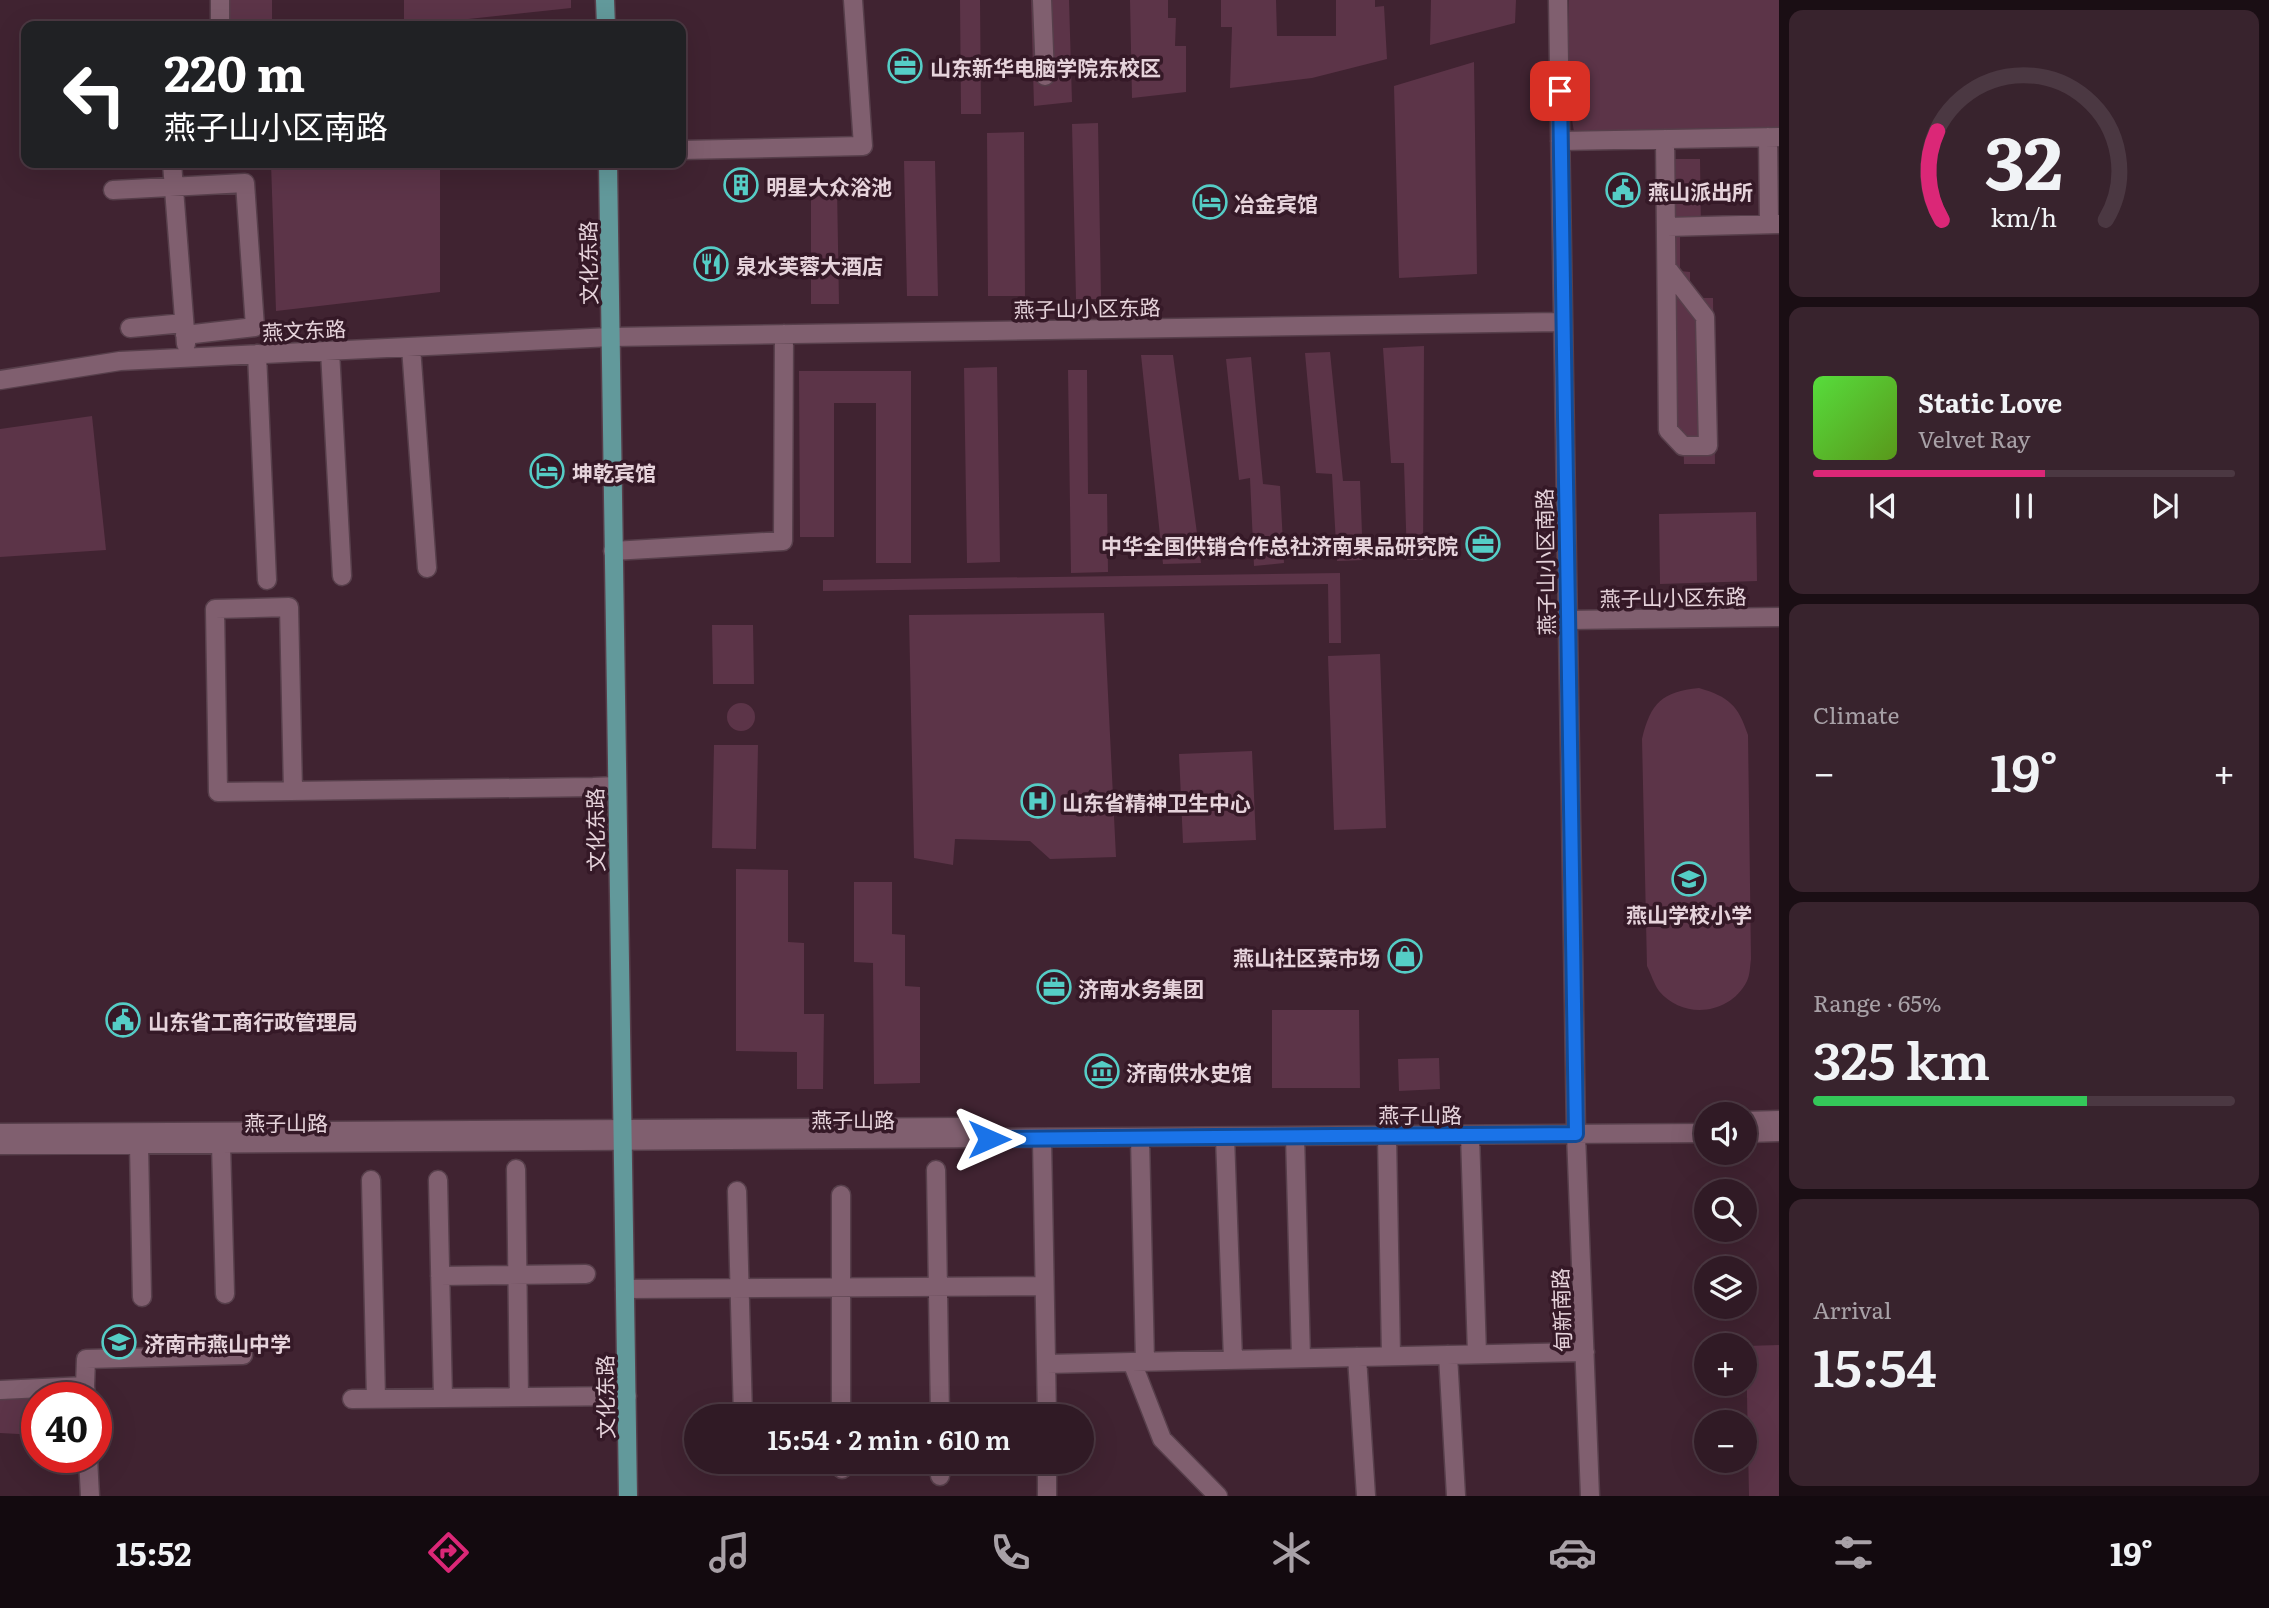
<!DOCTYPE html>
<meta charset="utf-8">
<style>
body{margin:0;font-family:Literata,"Noto Sans SC",serif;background:#38232d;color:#f1f3f6;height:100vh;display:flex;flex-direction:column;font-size:26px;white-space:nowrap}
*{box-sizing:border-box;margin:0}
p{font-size:23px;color:#a8a1a7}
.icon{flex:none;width:38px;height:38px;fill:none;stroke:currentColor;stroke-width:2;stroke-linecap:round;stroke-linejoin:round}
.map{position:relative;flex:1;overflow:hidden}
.side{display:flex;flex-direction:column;gap:10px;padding:10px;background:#1a0e14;width:490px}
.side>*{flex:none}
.top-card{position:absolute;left:21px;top:21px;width:665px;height:147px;border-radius:14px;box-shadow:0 7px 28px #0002,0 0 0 2px #4b3842;background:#202124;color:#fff;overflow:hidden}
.tools{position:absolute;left:1694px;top:1102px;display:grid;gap:14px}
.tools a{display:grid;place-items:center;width:63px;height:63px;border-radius:50%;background:#301a25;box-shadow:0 7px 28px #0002,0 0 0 2px #4b3842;font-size:35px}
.speed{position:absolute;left:21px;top:1382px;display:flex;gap:14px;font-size:35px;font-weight:700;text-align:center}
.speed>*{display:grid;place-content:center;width:91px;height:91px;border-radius:50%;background:#301a25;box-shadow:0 7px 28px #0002,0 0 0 2px #4b3842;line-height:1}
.speed .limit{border:10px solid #d22;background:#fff;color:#111}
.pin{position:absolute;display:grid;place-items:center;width:60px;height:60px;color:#fff;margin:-30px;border-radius:14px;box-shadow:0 4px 10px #0006}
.me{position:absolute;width:77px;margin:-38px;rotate:90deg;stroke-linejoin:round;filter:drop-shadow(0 0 5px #0008)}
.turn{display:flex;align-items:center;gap:24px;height:147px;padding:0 28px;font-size:32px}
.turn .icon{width:91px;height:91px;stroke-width:2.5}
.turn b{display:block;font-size:49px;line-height:60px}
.big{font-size:52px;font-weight:600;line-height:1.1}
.side .card{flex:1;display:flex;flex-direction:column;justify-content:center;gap:10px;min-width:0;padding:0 24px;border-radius:14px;background:#38232d}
.side .dial{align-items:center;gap:0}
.dial svg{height:182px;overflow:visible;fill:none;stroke:#4b3842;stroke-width:7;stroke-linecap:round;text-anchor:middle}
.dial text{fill:#f1f3f6;stroke:none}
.song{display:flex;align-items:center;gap:21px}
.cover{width:84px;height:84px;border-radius:10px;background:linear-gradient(135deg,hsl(110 70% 55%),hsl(90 70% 35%))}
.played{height:7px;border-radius:4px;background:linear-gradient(90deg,#db2777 55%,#4b3842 55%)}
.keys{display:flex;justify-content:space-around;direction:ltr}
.heat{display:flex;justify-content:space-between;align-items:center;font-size:38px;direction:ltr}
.charge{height:10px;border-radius:5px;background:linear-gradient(90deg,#34c759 65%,#4b3842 0)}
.trip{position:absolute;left:684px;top:1404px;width:410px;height:70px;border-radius:35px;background:#301a25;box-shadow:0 7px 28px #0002,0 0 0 2px #4b3842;font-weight:600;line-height:70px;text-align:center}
.dock{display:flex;height:112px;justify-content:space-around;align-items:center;background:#130a0f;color:#a8a1a7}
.dock .icon{width:49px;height:49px}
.dock .current{color:#db2777}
.dock b{font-size:32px;color:#f1f3f6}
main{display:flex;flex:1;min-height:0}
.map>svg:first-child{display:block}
.green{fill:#5c3448}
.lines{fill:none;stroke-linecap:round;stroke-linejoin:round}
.minor-casing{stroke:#573f4b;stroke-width:21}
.major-casing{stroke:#573f4b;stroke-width:21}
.minor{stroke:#805f6f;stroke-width:18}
.major{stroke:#62999b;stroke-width:18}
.route-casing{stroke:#114b97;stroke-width:18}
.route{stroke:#1a73e8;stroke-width:12}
.labels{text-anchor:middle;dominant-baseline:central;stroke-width:7;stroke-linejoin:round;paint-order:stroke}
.poi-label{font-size:21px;font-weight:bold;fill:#e6d3db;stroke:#351927;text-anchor:start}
.street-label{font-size:21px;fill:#e6d3db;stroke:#351927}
</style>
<main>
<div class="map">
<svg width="1779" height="1496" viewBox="0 0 1779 1496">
<rect width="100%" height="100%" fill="#402331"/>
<!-- green -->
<path class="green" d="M215,0H272V26H214Z
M404,0H571V8L404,26Z
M960,0H980L981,114H961Z
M1031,0H1069L1072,102L1034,106Z
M1130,0H1168V18H1176L1175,46H1186V92L1132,98Z
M1221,0H1276L1277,36H1336V0H1375V7L1384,6L1387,59L1312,78L1230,88L1232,27H1221Z
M1431,0H1516L1515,23L1430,45Z
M1569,0H1779V128L1574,132L1568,95Z
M1474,62L1477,274L1399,278L1394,86Z
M1098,123L1101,299H1076L1072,124Z
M1024,132L1025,296H988L987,133Z
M1666,159H1700L1701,230L1680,231V271L1690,272V298H1713L1715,464H1684L1683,430H1668Z
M904,161H935L938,296H907Z
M271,163H440V292L276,311Z
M837,187L839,304H811V199Z
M1424,346L1423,560H1407L1404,463H1391L1383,348Z
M1330,352L1343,481H1360L1363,560L1337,561L1332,474L1316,473L1305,353Z
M1141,355H1173L1201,563L1163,564Z
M1251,357L1263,484L1280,486L1284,563L1254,566L1250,478L1239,480L1226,359Z
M997,367L1000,562L967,563L964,368Z
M1068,370H1087L1088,494H1107L1108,572L1071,573Z
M799,371H911V563H876V403H834V537H800Z
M92,416L106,550L0,557V429Z
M1756,512L1757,581L1660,584L1659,514Z
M1340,573L1341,643H1329L1328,584L823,591V580Z
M1104,613L1116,857L1050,859L1030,841L955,839L953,865L914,858L909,615Z
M712,625H753L754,684H713Z
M1380,654L1386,828L1334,830L1328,656Z
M1699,688C1729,697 1738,705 1748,735L1751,959C1750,966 1750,975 1747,981C1730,1015 1683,1020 1659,991C1654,984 1651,974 1647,966L1642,739C1651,702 1662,692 1699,688Z
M727 717a14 14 0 1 1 28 0a14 14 0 1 1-28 0Z
M714,745H758L756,849L712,848Z
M1252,751L1256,840L1183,843L1179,754Z
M736,869L788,870V942L804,943V1014H824L823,1089H797V1052L736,1051Z
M854,882H892V934L905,935V986L920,987V1083L874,1084L873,963L854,962Z
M1272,1010H1359L1360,1088H1272Z
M1439,1058L1440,1089L1399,1091L1398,1059Z
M1779,1345V1496H1749L1746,1346Z
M0,1397L37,1399V1435L0,1433Z"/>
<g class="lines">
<defs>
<path id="minor" d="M220,0V22
M1042,0L1045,76
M1558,0L1576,1134L1590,1496
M1768,137L1769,224
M1665,139L1668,430L1683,446H1708L1705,317L1667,268
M1560,141L1779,137
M681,150L863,146L853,0
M172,163L186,344
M113,190L245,183L255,327L185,335
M1667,227L1779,224
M130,328L184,323
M411,347L427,568
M330,351L342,576
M257,354L267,580
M0,380L120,361L611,337L1563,322
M613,551L783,541L784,334
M1568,620L1779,617
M293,791L289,607L215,609L218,792L593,787L616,786
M1745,1121L1779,1120
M0,1133L969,1127
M1748,1133L1779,1132
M1470,1135L1477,1354
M1295,1136L1301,1358
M1387,1136L1391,1356
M1225,1137L1233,1360
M1140,1138L1145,1362
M1042,1139L1047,1416
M221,1144L225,1294
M0,1145L1706,1133
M139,1145L142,1297
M516,1169L519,1397
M936,1170L940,1416
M371,1180L376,1399
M438,1180L443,1398
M737,1191L743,1416
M841,1195V1416
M440,1276L586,1274
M625,1289L1044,1286
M1448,1355L1456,1496
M1357,1357L1366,1496
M1132,1362L1585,1352
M1047,1364L1132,1362L1162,1439L1218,1496
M85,1386L86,1359L243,1355
M0,1390L85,1386L86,1398
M352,1399L627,1396
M88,1458L90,1496
M744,1461V1462
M842,1461V1469
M940,1461V1476
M1047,1496V1461"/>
<path id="major" d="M605,0L606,26
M608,163L628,1496"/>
</defs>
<!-- minor casing -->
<use href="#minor" class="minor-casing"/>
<!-- major casing -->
<use href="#major" class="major-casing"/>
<!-- minor -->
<use href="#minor" class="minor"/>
<!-- major -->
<use href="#major" class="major"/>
</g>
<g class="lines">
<defs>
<path id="route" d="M989,1139L1576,1134L1560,91"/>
</defs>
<!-- route casing -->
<use href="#route" class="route-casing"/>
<!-- route -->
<use href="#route" class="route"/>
</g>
<!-- icons -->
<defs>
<symbol id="office-ring" viewBox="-11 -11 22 22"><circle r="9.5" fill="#351927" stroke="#55cdc6" stroke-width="1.5"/><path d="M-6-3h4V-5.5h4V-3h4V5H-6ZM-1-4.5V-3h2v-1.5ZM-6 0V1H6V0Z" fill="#55cdc6"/></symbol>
<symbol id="building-ring" viewBox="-11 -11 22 22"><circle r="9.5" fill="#351927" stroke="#55cdc6" stroke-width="1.5"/><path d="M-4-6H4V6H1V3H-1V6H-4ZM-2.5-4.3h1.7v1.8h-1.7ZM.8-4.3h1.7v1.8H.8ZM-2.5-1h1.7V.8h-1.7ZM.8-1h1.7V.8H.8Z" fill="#55cdc6"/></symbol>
<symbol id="civic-ring" viewBox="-11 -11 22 22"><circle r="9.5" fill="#351927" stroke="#55cdc6" stroke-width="1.5"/><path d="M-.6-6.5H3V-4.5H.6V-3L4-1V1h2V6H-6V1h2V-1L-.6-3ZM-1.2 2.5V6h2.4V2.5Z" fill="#55cdc6"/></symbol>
<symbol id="hotel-ring" viewBox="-11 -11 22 22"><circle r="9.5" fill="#351927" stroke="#55cdc6" stroke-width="1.5"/><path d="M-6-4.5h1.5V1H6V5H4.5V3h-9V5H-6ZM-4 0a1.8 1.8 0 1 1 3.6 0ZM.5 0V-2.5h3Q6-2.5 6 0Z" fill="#55cdc6"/></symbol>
<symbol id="restaurant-ring" viewBox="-11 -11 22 22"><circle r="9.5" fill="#351927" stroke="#55cdc6" stroke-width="1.5"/><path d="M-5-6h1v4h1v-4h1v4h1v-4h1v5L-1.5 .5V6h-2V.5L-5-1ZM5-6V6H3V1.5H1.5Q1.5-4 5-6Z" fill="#55cdc6"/></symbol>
<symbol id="hospital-ring" viewBox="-11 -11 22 22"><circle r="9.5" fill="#351927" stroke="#55cdc6" stroke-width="1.5"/><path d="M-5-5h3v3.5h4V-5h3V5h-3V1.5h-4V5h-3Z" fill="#55cdc6"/></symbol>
<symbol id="school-ring" viewBox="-11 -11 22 22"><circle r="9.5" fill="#351927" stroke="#55cdc6" stroke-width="1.5"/><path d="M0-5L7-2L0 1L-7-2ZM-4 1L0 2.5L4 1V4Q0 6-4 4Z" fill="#55cdc6"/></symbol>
<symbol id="shop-ring" viewBox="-11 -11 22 22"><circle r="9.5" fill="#351927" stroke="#55cdc6" stroke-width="1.5"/><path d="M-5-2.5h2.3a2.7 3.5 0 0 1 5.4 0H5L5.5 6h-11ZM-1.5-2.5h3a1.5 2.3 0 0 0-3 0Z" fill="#55cdc6"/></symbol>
<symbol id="museum-ring" viewBox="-11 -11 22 22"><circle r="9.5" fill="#351927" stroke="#55cdc6" stroke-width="1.5"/><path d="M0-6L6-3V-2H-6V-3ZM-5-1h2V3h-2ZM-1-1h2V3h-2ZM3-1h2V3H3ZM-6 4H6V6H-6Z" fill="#55cdc6"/></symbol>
</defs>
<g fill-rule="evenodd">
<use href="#office-ring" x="886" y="47" width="38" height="38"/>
<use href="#building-ring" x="722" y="166" width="38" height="38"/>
<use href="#civic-ring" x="1604" y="171" width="38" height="38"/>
<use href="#hotel-ring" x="1191" y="183" width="38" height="38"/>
<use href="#restaurant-ring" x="692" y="245" width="38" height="38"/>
<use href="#hotel-ring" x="528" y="452" width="38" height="38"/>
<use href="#office-ring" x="1464" y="525" width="38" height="38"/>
<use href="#hospital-ring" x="1019" y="782" width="38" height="38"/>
<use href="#school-ring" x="1670" y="860" width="38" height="38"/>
<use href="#shop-ring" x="1386" y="937" width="38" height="38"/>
<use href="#office-ring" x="1035" y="968" width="38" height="38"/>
<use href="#civic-ring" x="104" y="1001" width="38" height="38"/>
<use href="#museum-ring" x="1083" y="1052" width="38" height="38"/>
<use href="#school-ring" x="100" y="1323" width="38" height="38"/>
</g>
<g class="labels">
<!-- poi labels -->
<g class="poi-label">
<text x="930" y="66">山东新华电脑学院东校区</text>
<text x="766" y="185">明星大众浴池</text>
<text x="1648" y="190">燕山派出所</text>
<text x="1234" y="202">冶金宾馆</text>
<text x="736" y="264">泉水芙蓉大酒店</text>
<text x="572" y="471">坤乾宾馆</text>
<text x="1458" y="544" text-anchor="end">中华全国供销合作总社济南果品研究院</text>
<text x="1062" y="801">山东省精神卫生中心</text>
<text x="1689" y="913" text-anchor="middle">燕山学校小学</text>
<text x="1380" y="956" text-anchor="end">燕山社区菜市场</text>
<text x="1078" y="987">济南水务集团</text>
<text x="148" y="1020">山东省工商行政管理局</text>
<text x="1126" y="1071">济南供水史馆</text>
<text x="144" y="1342">济南市燕山中学</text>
</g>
<!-- street labels -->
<g class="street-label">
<text transform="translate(587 263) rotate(-91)">文化东路</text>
<text transform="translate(1087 307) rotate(-1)">燕子山小区东路</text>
<text transform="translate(304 329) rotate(-3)">燕文东路</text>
<text transform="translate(1544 562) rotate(-91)">燕子山小区南路</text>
<text transform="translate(1673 596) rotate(-1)">燕子山小区东路</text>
<text transform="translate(594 830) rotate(-91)">文化东路</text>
<text x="1420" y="1113">燕子山路</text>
<text x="853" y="1118">燕子山路</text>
<text x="286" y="1121">燕子山路</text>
<text transform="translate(1560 1310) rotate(-92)">甸新南路</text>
<text transform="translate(604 1397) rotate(-91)">文化东路</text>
</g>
</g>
</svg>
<div class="tools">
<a><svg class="icon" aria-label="sound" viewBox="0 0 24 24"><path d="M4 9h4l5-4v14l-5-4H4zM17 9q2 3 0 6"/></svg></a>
<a><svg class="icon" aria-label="search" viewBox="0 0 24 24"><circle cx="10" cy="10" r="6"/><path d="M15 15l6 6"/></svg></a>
<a><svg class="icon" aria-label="layers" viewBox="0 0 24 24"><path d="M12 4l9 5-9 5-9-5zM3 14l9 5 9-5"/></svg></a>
<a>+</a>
<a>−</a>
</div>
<div class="speed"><div class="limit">40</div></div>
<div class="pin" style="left:1560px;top:91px;background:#d93025"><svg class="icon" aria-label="arrive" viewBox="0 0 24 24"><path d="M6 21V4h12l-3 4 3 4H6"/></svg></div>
<svg class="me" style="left:989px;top:1139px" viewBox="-20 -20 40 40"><path d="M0-17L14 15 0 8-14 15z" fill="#1a73e8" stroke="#fff" stroke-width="4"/></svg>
<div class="trip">15:54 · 2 min · 610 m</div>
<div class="top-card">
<div class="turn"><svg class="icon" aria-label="left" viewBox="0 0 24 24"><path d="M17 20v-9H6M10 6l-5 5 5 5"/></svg><div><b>220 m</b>燕子山小区南路</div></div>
</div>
</div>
<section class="side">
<div class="card dial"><svg viewBox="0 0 100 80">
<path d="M14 69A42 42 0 1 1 86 69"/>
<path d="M14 69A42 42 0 0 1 12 30" stroke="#db2777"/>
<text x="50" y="56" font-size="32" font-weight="700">32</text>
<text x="50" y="72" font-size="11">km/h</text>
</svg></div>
<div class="card">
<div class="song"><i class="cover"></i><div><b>Static Love</b><p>Velvet Ray</p></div></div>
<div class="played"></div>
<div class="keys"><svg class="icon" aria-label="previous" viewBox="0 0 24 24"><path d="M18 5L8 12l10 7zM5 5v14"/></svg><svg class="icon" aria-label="pause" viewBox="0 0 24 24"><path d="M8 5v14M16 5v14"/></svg><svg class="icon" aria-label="next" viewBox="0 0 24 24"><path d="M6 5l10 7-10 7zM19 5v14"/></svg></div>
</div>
<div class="card"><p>Climate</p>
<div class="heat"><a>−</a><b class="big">19°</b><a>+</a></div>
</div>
<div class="card"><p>Range · 65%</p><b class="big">325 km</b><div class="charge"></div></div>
<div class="card"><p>Arrival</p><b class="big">15:54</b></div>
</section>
</main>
<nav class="dock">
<b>15:52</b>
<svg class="icon current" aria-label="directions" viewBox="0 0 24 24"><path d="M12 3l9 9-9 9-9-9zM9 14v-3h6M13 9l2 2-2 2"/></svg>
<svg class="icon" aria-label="music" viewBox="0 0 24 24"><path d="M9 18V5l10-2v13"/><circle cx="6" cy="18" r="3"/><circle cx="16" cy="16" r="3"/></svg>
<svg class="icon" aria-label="phone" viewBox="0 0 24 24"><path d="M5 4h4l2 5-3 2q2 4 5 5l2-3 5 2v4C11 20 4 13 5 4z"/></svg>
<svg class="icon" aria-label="climate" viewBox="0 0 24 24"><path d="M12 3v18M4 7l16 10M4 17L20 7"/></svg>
<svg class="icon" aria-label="car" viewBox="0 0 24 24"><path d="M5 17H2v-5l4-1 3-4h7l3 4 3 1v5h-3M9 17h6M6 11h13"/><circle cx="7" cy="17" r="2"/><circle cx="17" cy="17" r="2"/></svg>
<svg class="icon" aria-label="filters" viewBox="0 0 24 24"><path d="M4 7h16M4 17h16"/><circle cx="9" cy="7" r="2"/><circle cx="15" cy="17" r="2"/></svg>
<b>19°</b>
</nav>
